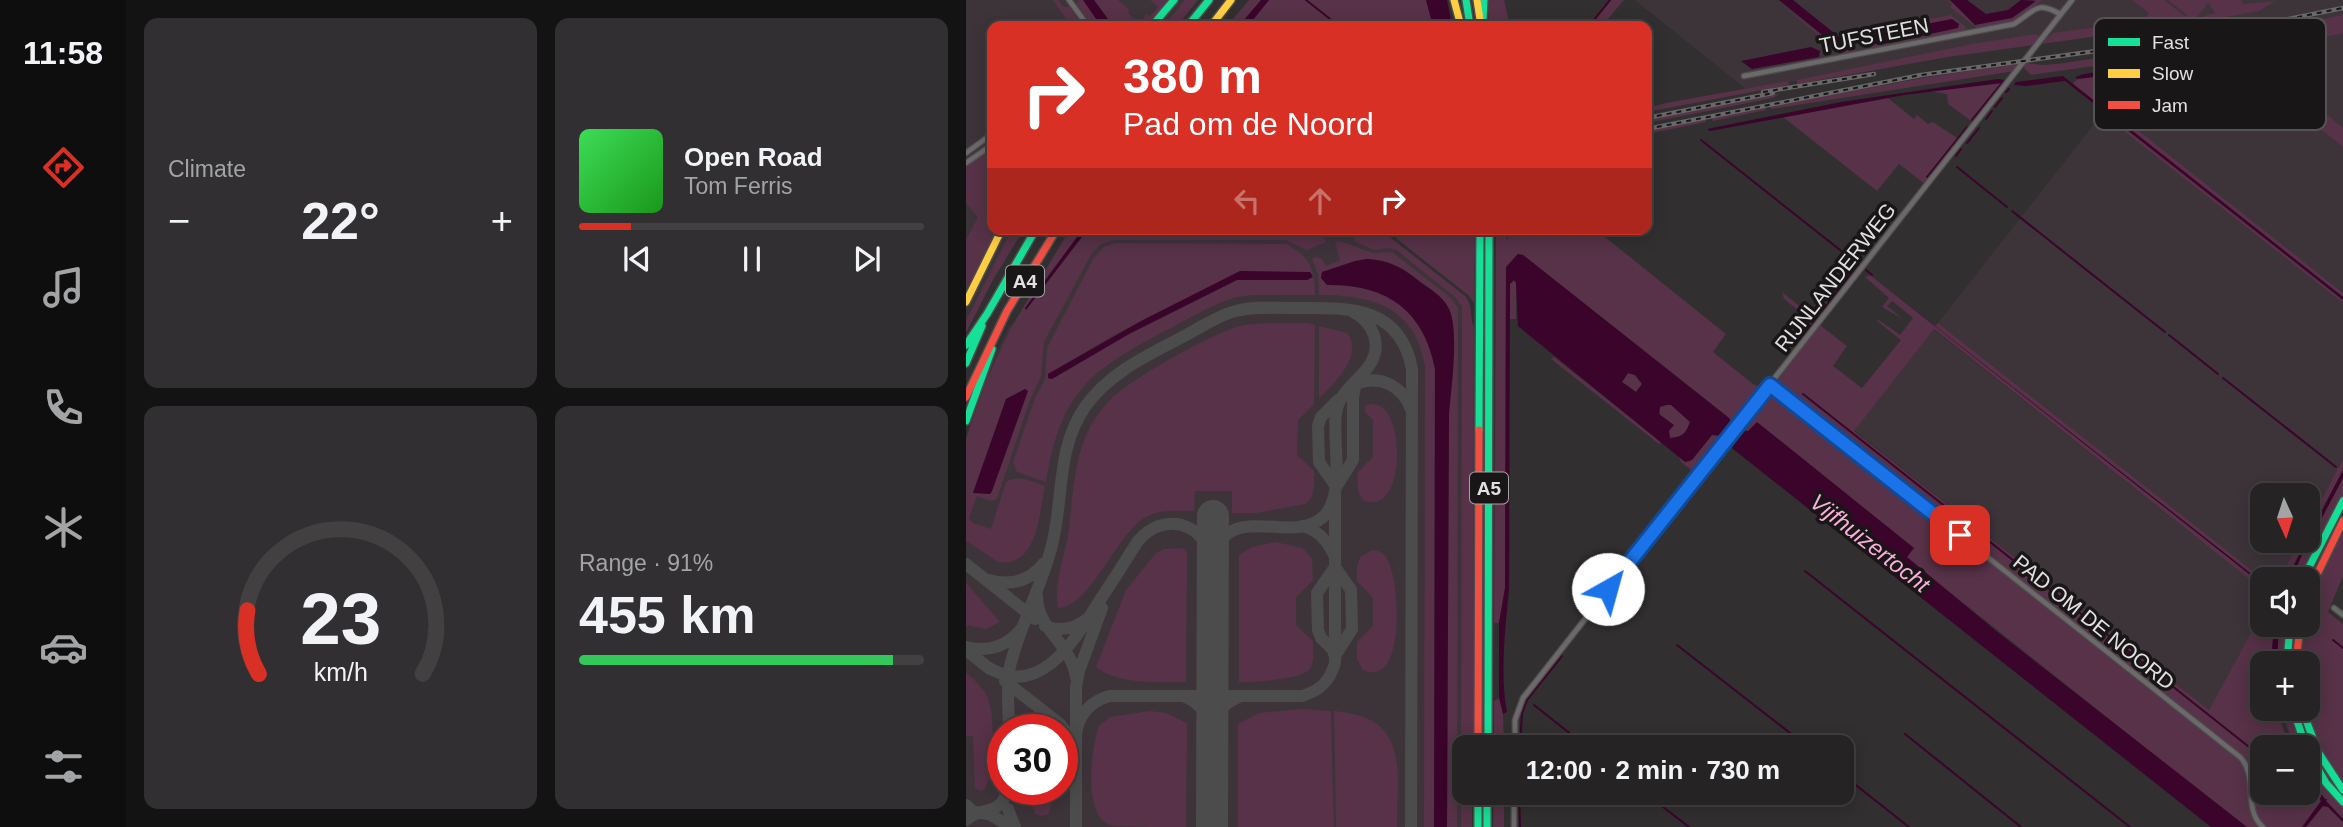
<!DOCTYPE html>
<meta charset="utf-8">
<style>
body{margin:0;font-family:Helvetica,sans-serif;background:#312f31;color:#f1f3f6;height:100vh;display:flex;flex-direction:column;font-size:26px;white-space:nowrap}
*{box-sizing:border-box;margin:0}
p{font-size:23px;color:#a3a4a6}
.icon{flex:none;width:38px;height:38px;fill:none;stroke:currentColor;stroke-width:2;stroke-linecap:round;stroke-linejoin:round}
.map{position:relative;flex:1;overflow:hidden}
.panel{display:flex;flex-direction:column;gap:18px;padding:18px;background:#141314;width:840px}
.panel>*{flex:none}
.banner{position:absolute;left:21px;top:21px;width:665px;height:214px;border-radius:14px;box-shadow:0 4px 18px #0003,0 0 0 2px #424041;background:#d93025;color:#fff;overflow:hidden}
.needle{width:46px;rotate:177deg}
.tools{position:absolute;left:1284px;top:483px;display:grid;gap:14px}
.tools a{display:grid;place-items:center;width:70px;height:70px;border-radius:14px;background:#252324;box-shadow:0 4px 18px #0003,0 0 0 2px #424041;font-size:35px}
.speed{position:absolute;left:21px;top:714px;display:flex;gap:14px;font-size:35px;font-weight:700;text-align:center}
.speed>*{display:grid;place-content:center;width:91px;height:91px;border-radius:50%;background:#252324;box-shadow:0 4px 18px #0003,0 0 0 2px #424041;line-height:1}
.speed .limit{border:10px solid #d22;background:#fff;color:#111}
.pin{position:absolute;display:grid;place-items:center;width:60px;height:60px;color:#fff;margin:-30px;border-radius:14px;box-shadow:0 4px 10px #0006}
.me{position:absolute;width:77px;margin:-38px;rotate:38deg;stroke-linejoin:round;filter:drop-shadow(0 0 5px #0008)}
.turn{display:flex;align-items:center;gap:24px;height:147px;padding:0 21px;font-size:32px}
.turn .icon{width:91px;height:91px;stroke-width:2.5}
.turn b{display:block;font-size:49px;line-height:60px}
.lanes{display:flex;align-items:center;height:66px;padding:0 21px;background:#0003;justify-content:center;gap:35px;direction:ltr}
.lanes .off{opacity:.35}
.big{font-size:52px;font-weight:600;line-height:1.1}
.panel .card{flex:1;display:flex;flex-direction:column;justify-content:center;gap:10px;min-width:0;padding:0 24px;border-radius:14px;background:#312f31}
.panel .dial{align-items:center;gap:0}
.dial svg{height:182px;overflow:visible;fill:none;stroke:#424041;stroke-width:7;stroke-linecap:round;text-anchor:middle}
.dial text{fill:#f1f3f6;stroke:none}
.song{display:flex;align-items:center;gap:21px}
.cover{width:84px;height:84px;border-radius:10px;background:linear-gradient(135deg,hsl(130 70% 55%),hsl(120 70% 35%))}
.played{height:7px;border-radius:4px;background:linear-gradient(90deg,#d93025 15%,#424041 15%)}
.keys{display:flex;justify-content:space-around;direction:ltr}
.heat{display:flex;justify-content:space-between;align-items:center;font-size:38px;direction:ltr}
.charge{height:10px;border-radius:5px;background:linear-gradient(90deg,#34c759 91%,#424041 0)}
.panel .tiles{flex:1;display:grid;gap:18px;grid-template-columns:repeat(2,1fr)}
.trip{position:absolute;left:486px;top:735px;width:402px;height:70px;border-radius:14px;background:#252324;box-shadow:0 4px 18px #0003,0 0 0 2px #424041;font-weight:600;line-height:70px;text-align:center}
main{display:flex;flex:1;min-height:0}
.tab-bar{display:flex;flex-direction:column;width:126px;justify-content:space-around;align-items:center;background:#0f0e0e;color:#a3a4a6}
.tab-bar .icon{width:49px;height:49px}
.tab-bar .current{color:#d93025}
.tab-bar b{font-size:32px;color:#f1f3f6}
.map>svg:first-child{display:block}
.built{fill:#3d343a;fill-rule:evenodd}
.green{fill:#573248;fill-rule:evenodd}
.water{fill:#3b042b;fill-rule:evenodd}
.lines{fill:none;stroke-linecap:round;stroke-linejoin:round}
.stream{stroke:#3b042b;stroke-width:2}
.taxiway{stroke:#4d4c4c;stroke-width:12}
.runway{stroke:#4d4c4c;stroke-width:32}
.street-casing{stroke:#4e4c4d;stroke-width:7}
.fast-casing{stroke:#4e4c4d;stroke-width:10}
.slow-casing{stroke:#4e4c4d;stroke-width:10}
.jam-casing{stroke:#4e4c4d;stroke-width:10}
.street{stroke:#6b696a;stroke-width:4.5}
.fast{stroke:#16e098;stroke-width:7}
.slow{stroke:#ffcf43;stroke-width:7}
.jam{stroke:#f24e42;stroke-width:7}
.rail-casing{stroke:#696868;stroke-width:4.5}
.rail{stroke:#181617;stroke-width:2;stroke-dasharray:5;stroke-linecap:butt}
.route-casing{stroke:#114b97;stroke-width:18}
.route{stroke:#1a73e8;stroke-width:12}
.labels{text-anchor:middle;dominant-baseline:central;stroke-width:7;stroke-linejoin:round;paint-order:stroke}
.shield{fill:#181617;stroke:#a6a3a4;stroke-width:2}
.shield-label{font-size:19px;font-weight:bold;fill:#e3e0e1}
.street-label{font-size:21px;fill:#e3e0e1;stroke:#181617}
.water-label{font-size:23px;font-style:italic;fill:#faaed9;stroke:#181617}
.key{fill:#181617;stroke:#555354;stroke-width:2}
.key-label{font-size:19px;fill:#e3e0e1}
</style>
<main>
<nav class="tab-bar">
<b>11:58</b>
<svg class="icon current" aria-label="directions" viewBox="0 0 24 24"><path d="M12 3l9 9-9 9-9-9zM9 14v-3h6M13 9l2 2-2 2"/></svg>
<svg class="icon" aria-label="music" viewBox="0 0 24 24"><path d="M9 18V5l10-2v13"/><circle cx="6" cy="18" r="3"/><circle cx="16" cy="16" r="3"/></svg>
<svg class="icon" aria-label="phone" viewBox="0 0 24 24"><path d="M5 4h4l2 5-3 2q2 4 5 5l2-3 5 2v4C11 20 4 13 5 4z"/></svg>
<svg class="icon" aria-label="climate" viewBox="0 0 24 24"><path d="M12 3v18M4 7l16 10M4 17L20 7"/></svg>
<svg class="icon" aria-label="car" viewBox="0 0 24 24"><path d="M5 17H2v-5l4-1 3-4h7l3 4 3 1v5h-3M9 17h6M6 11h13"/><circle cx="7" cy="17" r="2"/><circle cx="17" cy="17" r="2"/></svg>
<svg class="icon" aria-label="filters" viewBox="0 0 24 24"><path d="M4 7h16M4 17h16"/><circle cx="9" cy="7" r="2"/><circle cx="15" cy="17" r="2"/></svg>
</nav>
<section class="panel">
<div class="tiles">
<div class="card"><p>Climate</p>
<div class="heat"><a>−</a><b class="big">22°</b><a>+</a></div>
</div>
<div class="card">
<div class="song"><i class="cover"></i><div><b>Open Road</b><p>Tom Ferris</p></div></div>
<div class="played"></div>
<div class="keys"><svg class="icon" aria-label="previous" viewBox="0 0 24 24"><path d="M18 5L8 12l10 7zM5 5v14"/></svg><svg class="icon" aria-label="pause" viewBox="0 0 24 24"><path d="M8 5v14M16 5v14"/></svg><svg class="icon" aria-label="next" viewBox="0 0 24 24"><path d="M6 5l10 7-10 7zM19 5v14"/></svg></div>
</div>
<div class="card dial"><svg viewBox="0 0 100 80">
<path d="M14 69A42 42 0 1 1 86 69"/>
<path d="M14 69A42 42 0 0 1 9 41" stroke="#d93025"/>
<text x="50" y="56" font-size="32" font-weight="700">23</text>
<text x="50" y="72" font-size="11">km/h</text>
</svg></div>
<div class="card"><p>Range · 91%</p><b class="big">455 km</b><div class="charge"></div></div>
</div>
</section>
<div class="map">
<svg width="1377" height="827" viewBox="0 0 1377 827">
<rect width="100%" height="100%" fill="#312f30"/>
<!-- built -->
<path class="built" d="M0,0H225L204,26H26V229H51L0,323Z
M669,0H1377V140L1228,24L1074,41L780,89Z
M1281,71L1377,147V293L1142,106L1164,78Z
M1136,114L1377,303V459L1342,525V495H1297V541H1334L1313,579H1297L972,323Z
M120,229H402L497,302L496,827H0V438L13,390L43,327L54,318ZM37,730H96V789H37Z
M967,329L1297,590V611L1244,711L888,430Z"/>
<!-- green -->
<path class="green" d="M87,0H92L97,7H104L115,26H105Z
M112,0H117L135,26H126L111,4Z
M128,0H152L163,10L162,13L168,19L163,26H147Z
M184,0H207L184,26H171L181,14L184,16L192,7Z
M219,0H232L211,26H198Z
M283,0H295L273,26H261Z
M303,0H460L467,26H282Z
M522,0H538L544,26H523Z
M643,0H658L636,26H621Z
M810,0L875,50H884L878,43V41H881L891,52L877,55Z
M981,0L989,4L1009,25L1070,0H1076L1050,20L1011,28L984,7L986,4Z
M1166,0H1198L1220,17L1221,15L1202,0H1276L1277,4L1309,1L1293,11L1242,20L1238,16L1249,13L1242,3L1227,23L1075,44L1087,33L1177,21L1183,13Z
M985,15L1000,27L998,31L908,49L898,41V37L906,29Z
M1377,15V33L1312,47L1304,51L1301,57L1327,79L1332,80L1358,98L1352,107L1377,128V147L1281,71L1164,78L1142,106L1377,293V297L1106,84L1112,79L1272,59L1266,55L1264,47L1065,75L1057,67L1060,63L1078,65L1099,63L1230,42L1233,44L1272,38L1278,35Z
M1070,34L1074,37L1068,45L982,57L831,84V80L826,81L1006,44Z
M1055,63L1049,71L805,109V106L956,78Z
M822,81L823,85L681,112V108L700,103Z
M1036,83L1034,90L1008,123L982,104L981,94L964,91Z
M814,94L807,98L681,123V120Z
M922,98L948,119L951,115L962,124L967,122L994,140L959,184L933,164L911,191L817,117Z
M799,107L800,110L747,121L746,118L740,119V122L681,134V131Z
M1138,111L1377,300V303L1136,114Z
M26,149V229H33L0,289V240L12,217L0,203V166Z
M46,229H58L27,280L0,333V321Z
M104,229H117L70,292L122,229H354L360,242L341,250L320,240H148L135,244L126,253L78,342L75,376L64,400L31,499L25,501L11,496L3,518L7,523L25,529L40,482C53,474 66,482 79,486C73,513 72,568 32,562L0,541V439L21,379L45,328ZM59,389L56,406L24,494L7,492L40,399Z
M390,229H409L413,233L415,229H422L425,238L499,296C508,306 503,317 508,327L507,747H499V793H506V827H495L496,307L489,297L430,250L422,248L408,250L388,241Z
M425,229H509L508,303L502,295L431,239Z
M530,229H540L541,241L545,229H629L760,334L747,352L787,384L798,389L767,427L763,418L557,255L552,254L540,267L539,588L533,623H528Z
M373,241L407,253L426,252L485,298L492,308L491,827H481L483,414C485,391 494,326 482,308C475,295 462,287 451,279C437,267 420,259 402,259C386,260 372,270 356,272L361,285C420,284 458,310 469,369L468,827H458L459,366C449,306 405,295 353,295L352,275L346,259L350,257L356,259L360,266L374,260L369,243Z
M149,243L321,244C344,257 349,270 349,295H286L267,298C243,306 221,320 199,331C122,372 95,392 80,482L51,472L47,462L69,398L79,379L81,348L127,259L138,247ZM274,271L344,272L347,275L342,280H271L163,334L86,379H82V374L150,334Z
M904,275L969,326L972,323L1297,579V583L1100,429L1297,585V590L968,329L888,431L1243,710L1297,611V625H1308L1305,663H1297V709H1310L1324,747H1297V793H1342V784L1355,801L1356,806L1362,807L1377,822V827H1279L782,432H770L854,325L881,346L867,366L896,388L935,340L911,321L913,320L934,335L947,318L926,301L921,306L937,319L916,307L923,298L899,277Z
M548,280L550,283V319H544V284Z
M816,292L851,320L843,329L838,325L843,319L818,299Z
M342,323L349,325L348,404L332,420L331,455L348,471C348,484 350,496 339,504L290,513H266V491H229L228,511C212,511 194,509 180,517C151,532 125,607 92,608C87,583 100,554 103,529C107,494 108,456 125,425C130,417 137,407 144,400C164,379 250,331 278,325C299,322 322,324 342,323Z
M353,326L381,333C398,355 368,384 353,399Z
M588,357L695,442L693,444L585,359Z
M662,373L669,375L676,384L670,392L656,382Z
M405,404C441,400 441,520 397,500L392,491L391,473L407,457V420L399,412V406Z
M705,404L724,422C720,433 717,437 704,438C703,427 693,419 693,407Z
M746,435L758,436L729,473L715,462L713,457L719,462L724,461Z
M1377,459V470L1342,535V525Z
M1377,478V496L1335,579H1326L1334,559Z
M1377,528V576L1362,612L1377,624V782L1375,783C1360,759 1346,736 1339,709H1342V663H1334L1336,625H1342L1343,599L1352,576Z
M1334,541H1339L1321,579H1313Z
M310,542L336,548L346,558L347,581L330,597V625L347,641C347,650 349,661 344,669C335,680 287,682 273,682V555L286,547Z
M217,548L221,553L220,682C192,682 153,685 130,667L160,590L190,553L198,549Z
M406,550C412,551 416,552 420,557C435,578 440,690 397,670L391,659V642L407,626V598L391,581V566L394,557Z
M0,583L34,622L20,629L0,625Z
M1313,625H1321L1318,663H1311Z
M0,672C8,680 17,687 22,698C29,715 30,780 16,791L10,789L9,786L7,736H0Z
M533,698L537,714L538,747H528V701Z
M336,709L365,711L368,827H272V724L293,713Z
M1315,709H1324L1337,747H1328Z
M184,711L200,713L221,723L220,827C199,827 169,827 148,826C115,820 125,748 133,726L144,717Z
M368,711C444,717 431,768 431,827H370Z
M1342,759L1377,806V819C1360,800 1342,786 1342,759Z
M62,789H89L83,814L74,816L69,814Z
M528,793H538V827H527Z"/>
<!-- water -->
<path class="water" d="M117,0H128L147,26H135Z
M295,0H303L282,26H273Z
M460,0H481L486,26H467Z
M813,0H827L878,41L885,50H875Z
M984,0H1001L1020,14L1042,10L1055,0L1070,1L1046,18L1009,25Z
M986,19L993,24L992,28L913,45L901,41L904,35Z
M845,47L854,51L853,57L786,69L775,61Z
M1195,62L1196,68L1112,79L1109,77L1118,74Z
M1097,76L1377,297V300L1099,81L1060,86L1048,85L1050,82Z
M1032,79L1039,80L1036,83L938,95L744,131L741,129L875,102Z
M117,229H122L60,310L59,308Z
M552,254L557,255L763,418L770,430L782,431L791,422L948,548L941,557L1029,630L1281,827H1245L767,449L759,436L746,435L726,460L719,462L552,326L550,283L548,280L544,284L543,591C539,626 534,678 541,712L537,714L533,697V623L539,588L540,267ZM662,373L669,375L676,384L670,392L656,382ZM700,405H705L724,422C720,433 717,437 704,438L703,431L708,425L693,414L694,407Z
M401,259C422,260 438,268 454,282C464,289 476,296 482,307C494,328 485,389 483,414L481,827H468L469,369C458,310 420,284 361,285L355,278L356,272L389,261Z
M274,271L341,272H344L347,277L341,280H271L163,334L86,379L82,378V374L175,321Z
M904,275L1297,583V585Z
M59,389L62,391L26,491L24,494L7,493L40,399Z
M1377,470V478L1334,559L1326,579H1321Z
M1308,625H1313L1311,663H1305Z
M1342,775L1359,799H1361L1360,801L1377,819V822L1362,807L1357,806L1340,827H1336L1355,801L1342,784Z"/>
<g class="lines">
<!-- stream -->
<path class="stream" d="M340,0L373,26
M623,26L644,0
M1040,92L1043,89
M1029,107L1036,98
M1020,119L1026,111
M1006,120L1036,83
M735,140L893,265
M1001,143L1013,128
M990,156L995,149
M991,167L1041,207
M961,177L1001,127
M1046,211L1199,332
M900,270L906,275
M856,311L892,265
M1203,335L1252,374
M830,344L852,317
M1257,378L1370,467
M837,394L1086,591
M839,571L1164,827
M1090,594L1297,758
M1367,640L1377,648
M711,645L842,747
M568,705L621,747
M939,734L1055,827
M554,747L556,713L561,700L596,656
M877,775L943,827
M553,793L554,827
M679,793L723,827"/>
<!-- taxiway -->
<path class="taxiway" d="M390,384C414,374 436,386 445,409
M369,485L353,462L352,426L355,417L372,400
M370,487L387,460V397L390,382
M336,526C352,530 361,540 368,555
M247,558C263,499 325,546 357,517C380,496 366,442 370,413C374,381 419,372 408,335C404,324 397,317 387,312
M0,564L69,619
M23,580C45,586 64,581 78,563
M71,595C71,631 104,641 110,677
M79,626C95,632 108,629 121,619
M0,647C22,653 42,646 56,628
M0,650L24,669
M369,656L366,649L355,638L352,630L351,593L369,567
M369,656L386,629L385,590L369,567
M20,666C74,702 110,638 134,600C147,581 159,561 172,541C198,511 235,522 247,558
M39,681L94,724L101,733L108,747
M219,697C234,703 242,714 245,730
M43,730C43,709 40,686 44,666C54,625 76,586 86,545C98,498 90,449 119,407C144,371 185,354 222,334C237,326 253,315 270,311C288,306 309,308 328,308C380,308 434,304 446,369L445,827
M246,733C248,715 256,704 273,697
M110,735C112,715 124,702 143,696H336C354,691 364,681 369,663V492
M0,805L6,811L25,815L45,827
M42,809L49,827
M0,820C16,805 34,818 42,789
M110,827V687L113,671L136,608"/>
<!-- runway -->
<path class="runway" d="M246,827L247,516"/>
<defs>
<path id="street" d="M103,0L122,26
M778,76L1048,24C1069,11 1070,0 1094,14
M0,153L26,134
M0,163L26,145
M804,385L1274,757C1293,776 1276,809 1297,827
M1368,608L1377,615
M549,747V720L557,698L1106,0
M548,827V793"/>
<path id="fast" d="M500,0L504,26
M517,20L518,0
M186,26L208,0
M222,26L243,0
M0,345L21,314L70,229
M0,363L16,326
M0,421L26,349
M513,430L514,229
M1337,579L1377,501
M1321,663L1324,625
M1327,709L1340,747
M1336,709L1352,752L1377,790
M522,747L523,229
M1342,752L1360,783L1377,802
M512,793V827
M521,793V827"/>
<path id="slow" d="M488,0L495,26
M511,0L515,26
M245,26L265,0
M0,302L36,229"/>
<path id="jam" d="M0,397L41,311L91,229
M1342,593L1377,521
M1330,663L1334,625
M512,747L513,430"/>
</defs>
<!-- street casing -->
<use href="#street" class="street-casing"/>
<!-- fast casing -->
<use href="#fast" class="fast-casing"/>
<!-- slow casing -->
<use href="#slow" class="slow-casing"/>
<!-- jam casing -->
<use href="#jam" class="jam-casing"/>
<!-- street -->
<use href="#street" class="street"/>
<!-- fast -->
<use href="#fast" class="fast"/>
<!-- slow -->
<use href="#slow" class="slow"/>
<!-- jam -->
<use href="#jam" class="jam"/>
<defs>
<path id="rail" d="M797,92L908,74
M681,118L807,93
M681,129L955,75L1233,37L1377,8"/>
</defs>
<!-- rail casing -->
<use href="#rail" class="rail-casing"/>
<!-- rail -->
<use href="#rail" class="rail"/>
</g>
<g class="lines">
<defs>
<path id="route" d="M642,589L804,385L994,535"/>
</defs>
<!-- route casing -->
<use href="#route" class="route-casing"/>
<!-- route -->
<use href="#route" class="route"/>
</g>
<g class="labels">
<!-- shield labels -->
<g class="shield">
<rect x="40" y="265.5" width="38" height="31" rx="5"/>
<rect x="504" y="472.5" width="38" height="31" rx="5"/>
</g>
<g class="shield-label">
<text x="59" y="281">A4</text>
<text x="523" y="488">A5</text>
</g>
<!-- street labels -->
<g class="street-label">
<text transform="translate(908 35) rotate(-11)">TUFSTEEN</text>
<text transform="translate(869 277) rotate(-52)">RIJNLANDERWEG</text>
<text transform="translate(1128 622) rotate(39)">PAD OM DE NOORD</text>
</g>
<!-- water labels -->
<g class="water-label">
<text transform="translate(904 543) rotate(38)">Vijfhuizertocht</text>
</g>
</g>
<!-- legend -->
<rect x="1128" y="18" width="232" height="112" rx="10" class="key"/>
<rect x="1142" y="38" width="32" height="8" fill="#16e098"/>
<rect x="1142" y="69" width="32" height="9" fill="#ffcf43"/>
<rect x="1142" y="101" width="32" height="8" fill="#f24e42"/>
<g class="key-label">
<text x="1186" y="49">Fast</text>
<text x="1186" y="80">Slow</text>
<text x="1186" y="112">Jam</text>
</g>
</svg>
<div class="tools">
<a><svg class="needle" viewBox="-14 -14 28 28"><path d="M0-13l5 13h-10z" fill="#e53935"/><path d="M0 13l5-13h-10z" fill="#a3a4a6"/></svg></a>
<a><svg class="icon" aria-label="sound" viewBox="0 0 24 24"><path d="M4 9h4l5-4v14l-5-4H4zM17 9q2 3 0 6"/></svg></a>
<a>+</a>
<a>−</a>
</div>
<div class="speed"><div class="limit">30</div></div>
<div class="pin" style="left:994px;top:535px;background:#d93025"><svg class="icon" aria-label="arrive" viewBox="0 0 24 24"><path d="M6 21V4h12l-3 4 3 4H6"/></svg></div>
<svg class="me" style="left:642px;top:589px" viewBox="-20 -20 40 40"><circle r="19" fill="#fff"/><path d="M0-13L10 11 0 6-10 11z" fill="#1a73e8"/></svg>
<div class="trip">12:00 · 2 min · 730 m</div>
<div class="banner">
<div class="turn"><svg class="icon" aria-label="right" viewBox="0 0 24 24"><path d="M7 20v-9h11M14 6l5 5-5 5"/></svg><div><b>380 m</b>Pad om de Noord</div></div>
<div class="lanes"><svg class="icon off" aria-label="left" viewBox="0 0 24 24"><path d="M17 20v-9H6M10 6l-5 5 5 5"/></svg><svg class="icon off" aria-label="ahead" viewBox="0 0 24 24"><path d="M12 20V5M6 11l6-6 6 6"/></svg><svg class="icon" aria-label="right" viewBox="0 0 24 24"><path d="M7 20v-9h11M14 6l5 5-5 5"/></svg></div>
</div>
</div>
</main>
